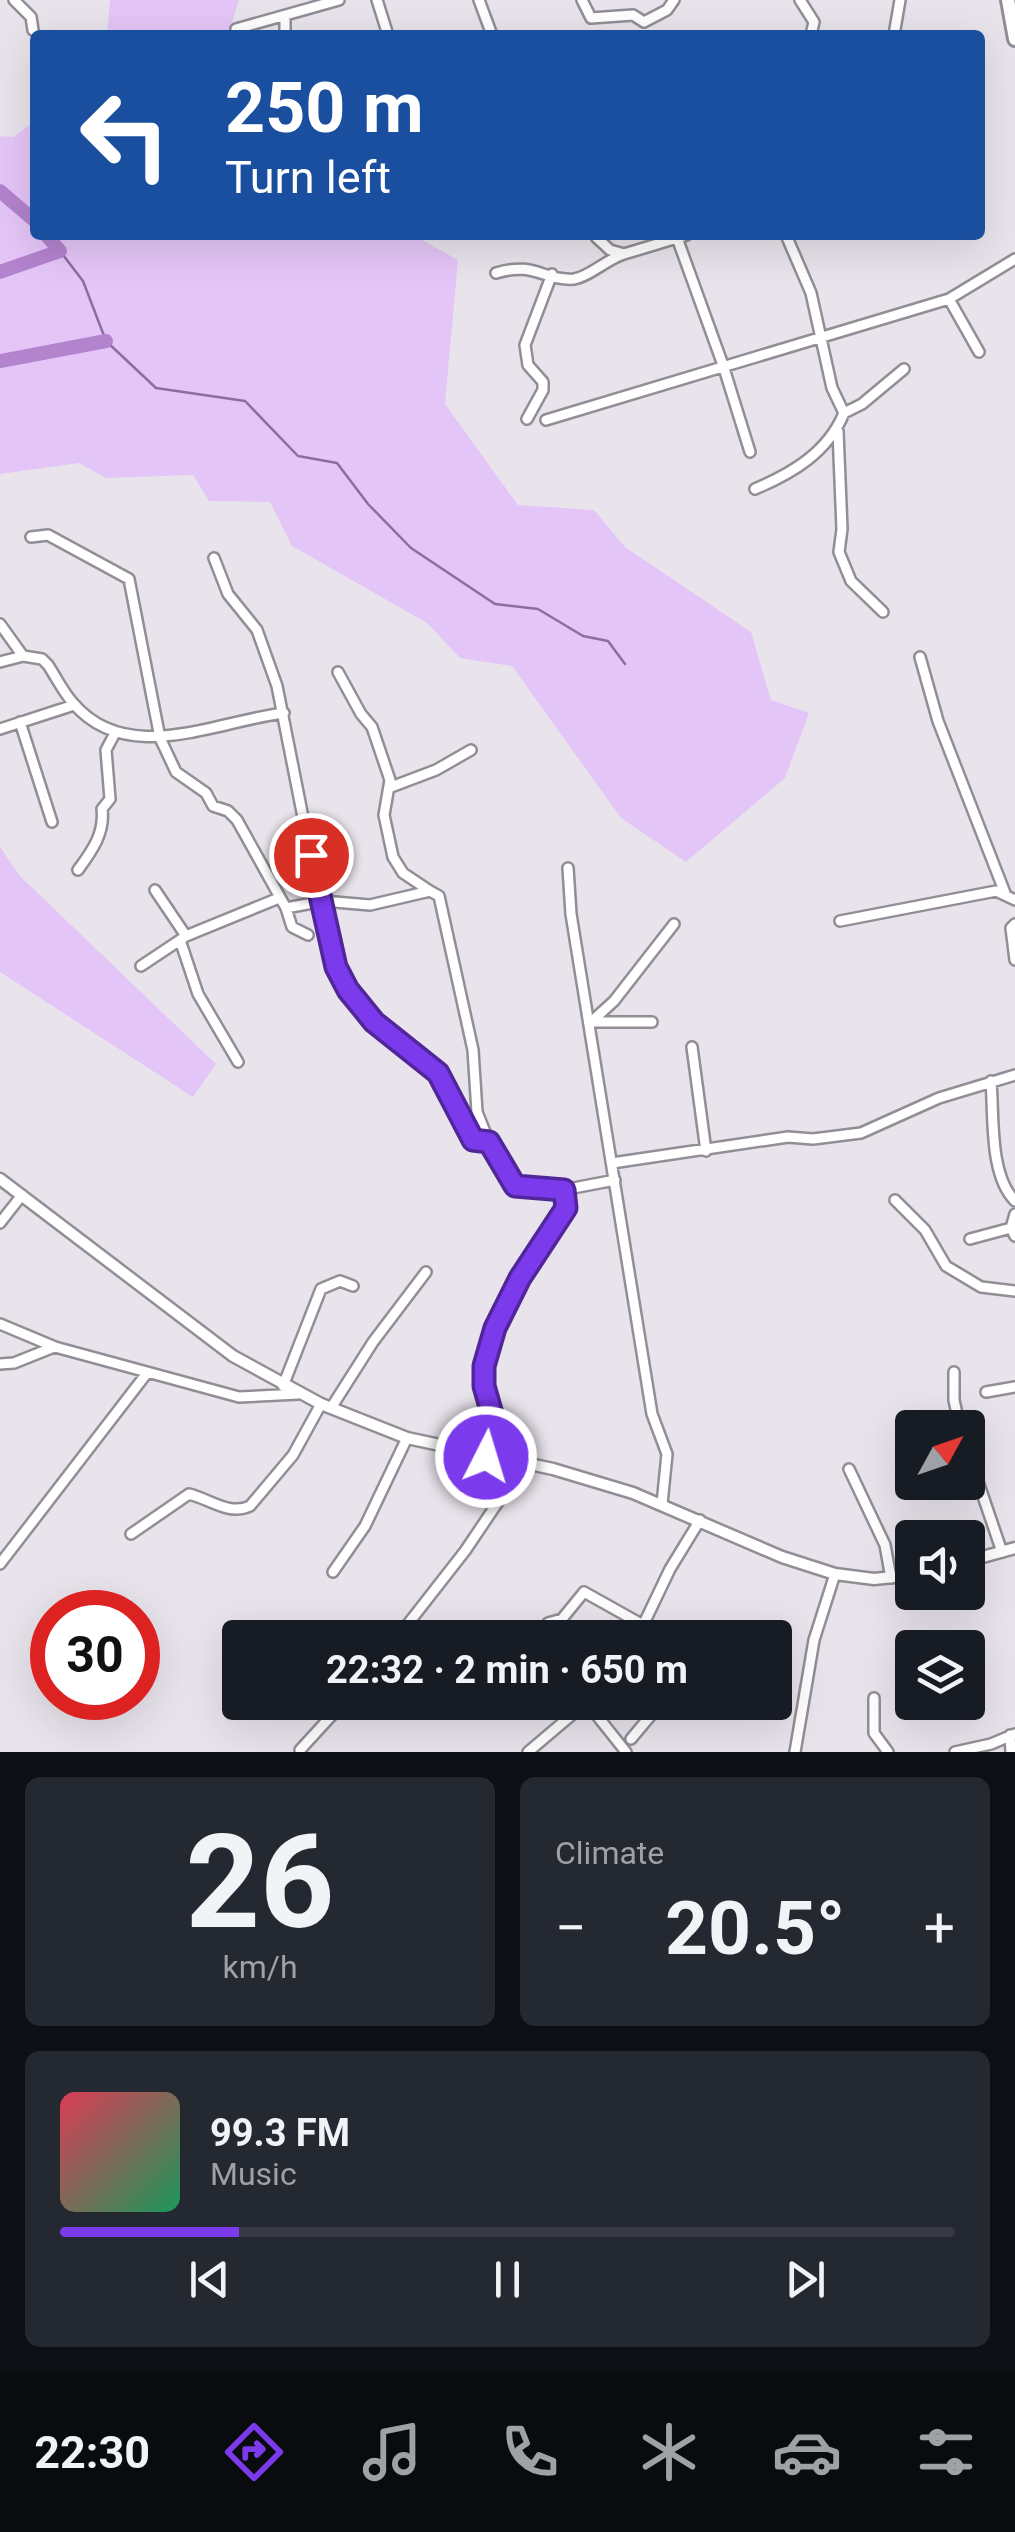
<!DOCTYPE html>
<meta charset="utf-8">
<style>
body{margin:0;font-family:Roboto,sans-serif;background:#242831;color:#f1f3f6;height:100vh;display:flex;flex-direction:column;font-size:38px;white-space:nowrap}
*{box-sizing:border-box;margin:0}
p{font-size:32px;color:#9ea1a6}
.icon{flex:none;width:55px;height:55px;fill:none;stroke:currentColor;stroke-width:2;stroke-linecap:round;stroke-linejoin:round}
.map{position:relative;height:1752px;overflow:hidden}
.sheet{display:flex;flex-direction:column;gap:25px;padding:25px;background:#0d0f14;flex:1}
.sheet>*{flex:none}
.hud{position:absolute;left:30px;top:30px;width:955px;height:210px;border-radius:10px;box-shadow:0 10px 40px #0002;background:#1a4fa0;color:#fff;overflow:hidden}
.needle{width:65px;rotate:50deg}
.tools{position:absolute;left:895px;top:1410px;display:grid;gap:20px}
.tools a{display:grid;place-items:center;width:90px;height:90px;border-radius:10px;background:#171b24;box-shadow:0 10px 40px #0002;font-size:50px}
.speed{position:absolute;left:30px;top:1590px;display:flex;gap:20px;font-size:50px;font-weight:700;text-align:center}
.speed>*{display:grid;place-content:center;width:130px;height:130px;border-radius:50%;background:#171b24;box-shadow:0 10px 40px #0002;line-height:1}
.speed .limit{border:15px solid #d22;background:#fff;color:#111}
.pin{position:absolute;display:grid;place-items:center;width:85px;height:85px;color:#fff;margin:-42px;border:5px solid #fff;border-radius:50%;box-shadow:0 2px 10px #0007}
.me{position:absolute;width:110px;margin:-55px;rotate:5deg;stroke-linejoin:round;filter:drop-shadow(0 0 8px #0008)}
.turn{display:flex;align-items:center;gap:35px;height:210px;padding:0 30px;font-size:45px}
.turn .icon{width:130px;height:130px;stroke-width:2.5}
.turn b{display:block;font-size:70px;line-height:85px}
.big{font-size:75px;font-weight:700;line-height:1.1}
.sheet .tile{flex:1;display:flex;flex-direction:column;justify-content:center;gap:15px;min-width:0;padding:0 35px;border-radius:15px;background:#242831}
.sheet .dial{align-items:center;gap:0}
.dial b{font-size:130px;line-height:1}
.song{display:flex;align-items:center;gap:30px}
.cover{width:120px;height:120px;border-radius:15px;background:linear-gradient(135deg,hsl(350 70% 55%),hsl(150 70% 35%))}
.played{height:10px;border-radius:5px;background:linear-gradient(90deg,#7c3aed 20%,#363941 20%)}
.keys{display:flex;justify-content:space-around;direction:ltr}
.heat{display:flex;justify-content:space-between;align-items:center;font-size:55px;direction:ltr}
.sheet .tiles{flex:1;display:grid;gap:25px;grid-template-columns:1fr 1fr}
.tile:last-child{grid-column:span 2}
.trip{position:absolute;left:222px;top:1620px;width:570px;height:100px;border-radius:10px;background:#171b24;box-shadow:0 10px 40px #0002;font-weight:700;line-height:100px;text-align:center}
.tab-bar{display:flex;height:160px;justify-content:space-around;align-items:center;background:#090b0e;color:#9ea1a6}
.tab-bar .icon{width:70px;height:70px}
.tab-bar .on{color:#7c3aed}
.tab-bar b{font-size:45px;color:#f1f3f6}
.map>svg:first-child{display:block}
.green{fill:#e4c5f7}
.lines{fill:none;stroke-linecap:round;stroke-linejoin:round}
.stream{stroke:#8e6ca1;stroke-width:2.5}
.river{stroke:#b383ce;stroke-width:14}
.minor-casing{stroke:#938e96;stroke-width:14}
.tertiary-casing{stroke:#938e96;stroke-width:15}
.primary-casing{stroke:#938e96;stroke-width:18}
.minor{stroke:#fff;stroke-width:9}
.tertiary{stroke:#fff;stroke-width:10}
.primary{stroke:#fff;stroke-width:12}
.route-casing{stroke:#51269a;stroke-width:25}
.route{stroke:#7c3aed;stroke-width:18}
</style>
<div class="map">
<svg width="1015" height="1752" viewBox="0 0 1015 1752">
<rect width="100%" height="100%" fill="#e9e4ec"/>
<!-- green -->
<path class="green" d="M110,0H239L228,35H107Z
M35,121V235H413L458,260L445,404L518,505L594,510L625,547L751,632L771,700L809,713L785,778L686,862L621,818L512,666L460,658L427,623L292,546L270,502L209,501L193,475L106,478L79,463L0,474V136L13,137Z
M0,847L20,876L216,1064L193,1097L0,972Z"/>
<g class="lines">
<!-- stream -->
<path class="stream" d="M60,251L83,281L106,341L156,388L245,401L298,456L337,463L368,504L411,548L495,604L538,609L583,636L608,641L625,664"/>
<!-- river -->
<path class="river" d="M0,191L35,221
M0,272L60,251L46,235
M0,361L106,341"/>
<defs>
<path id="minor" d="M14,0L31,17L33,30
M377,0L388,35
M479,0L492,35
M582,0L591,18L633,15L644,22L667,10L674,0
M800,0L814,22L811,35
M285,17V35
M236,29L339,0
M894,35L900,0
M676,235L723,365L750,452
M786,235L811,293L832,388L844,413
M624,254L687,235
M496,273C535,261 543,281 574,279C589,277 607,259 624,254L610,250L596,237
M949,299L979,352
M527,419L543,390V382L528,365L525,345L552,274
M546,420L949,299L1015,259
M838,431L842,529L839,552L851,581L883,612
M755,489C793,473 828,452 844,413L862,404L904,369
M31,537L48,535L129,579L160,738L176,772L206,793L213,806L228,811L237,820L286,908L323,901L336,967L348,991L374,1022L438,1073L473,1139L489,1142L515,1186L563,1190L615,1180
M214,558L228,594L257,630L277,686L315,878L323,901L370,905L430,891L439,896L473,1050L477,1112L489,1142
M0,624L23,656L42,659L48,665C56,677 63,692 73,703C127,767 217,721 284,713
M920,657L938,721L1005,893
M0,662L23,656
M338,672L361,714L372,727L390,780L384,815L393,857L403,873L430,891
M20,722L52,822
M0,729L74,705
M391,787L436,770L471,750
M568,868L571,914L652,1414L667,1454L662,1504
M78,870C92,851 105,833 102,809L110,799L106,750L115,733
M155,890L186,936
M286,908L292,927L308,935
M840,921L996,891L1015,900
M1015,924L1011,928L1015,960
M180,940L198,994L238,1062
M141,966L186,936L279,898
M591,1022L614,1001L674,924
M591,1022H652
M692,1047L706,1151
M991,1081C994,1116 989,1175 1015,1201
M612,1163L788,1137L813,1139L861,1133L939,1098L1015,1075
M895,1200L925,1230L946,1266L981,1287L1015,1291
M1015,1214L1011,1228L1015,1236
M0,1223L22,1195
M970,1239L1011,1228
M0,1324L55,1347L239,1397L298,1394
M0,1364L14,1363L54,1347
M954,1372V1400L960,1428
M283,1386L321,1289L340,1281L353,1286
M986,1392L1015,1387
M331,1408L373,1342L426,1272
M968,1452L1002,1552
M487,1457L492,1413L484,1386L485,1366L495,1328L520,1278L566,1208L563,1190
M849,1469L885,1545L891,1578
M131,1534L189,1494C210,1499 229,1516 250,1506L293,1455L321,1404
M0,1564L147,1373
M333,1572L365,1526L407,1438
M548,1623L562,1619L584,1592L643,1625L655,1638
M397,1638L465,1551L523,1465
M637,1638L670,1569L700,1520
M874,1698V1733L888,1752
M587,1703L626,1752
M1010,1735L1011,1752
M631,1739L662,1702
M300,1750L344,1702
M528,1752L587,1702
M795,1752L814,1640L835,1574
M955,1752L991,1744L1015,1734"/>
<path id="tertiary" d="M0,1179L233,1356L321,1404L407,1438L553,1469L633,1493L782,1557L835,1574L874,1579L912,1575
M968,1561L1015,1548"/>
<path id="primary" d="M1008,0L1015,39"/>
</defs>
<!-- minor casing -->
<use href="#minor" class="minor-casing"/>
<!-- tertiary casing -->
<use href="#tertiary" class="tertiary-casing"/>
<!-- primary casing -->
<use href="#primary" class="primary-casing"/>
<!-- minor -->
<use href="#minor" class="minor"/>
<!-- tertiary -->
<use href="#tertiary" class="tertiary"/>
<!-- primary -->
<use href="#primary" class="primary"/>
</g>
<g class="lines">
<defs>
<path id="route" d="M311,855L336,967L348,990L374,1022L438,1073L473,1140L489,1142L515,1186L564,1190L566,1208L520,1278L495,1328L484,1366V1386L492,1414L486,1457"/>
</defs>
<!-- route casing -->
<use href="#route" class="route-casing"/>
<!-- route -->
<use href="#route" class="route"/>
</g>
</svg>
<div class="tools">
<a><svg class="needle" viewBox="-14 -14 28 28"><path d="M0-13l5 13h-10z" fill="#e53935"/><path d="M0 13l5-13h-10z" fill="#9ea1a6"/></svg></a>
<a><svg class="icon" aria-label="sound" viewBox="0 0 24 24"><path d="M4 9h4l5-4v14l-5-4H4zM17 9q2 3 0 6"/></svg></a>
<a><svg class="icon" aria-label="layers" viewBox="0 0 24 24"><path d="M12 4l9 5-9 5-9-5zM3 14l9 5 9-5"/></svg></a>
</div>
<div class="speed"><div class="limit">30</div></div>
<div class="pin" style="left:311px;top:855px;background:#d93025"><svg class="icon" aria-label="arrive" viewBox="0 0 24 24"><path d="M6 21V4h12l-3 4 3 4H6"/></svg></div>
<svg class="me" style="left:486px;top:1457px" viewBox="-20 -20 40 40"><circle r="17" fill="#7c3aed" stroke="#fff" stroke-width="3"/><path d="M0-11L8 9 0 5-8 9z" fill="#fff"/></svg>
<div class="trip">22:32 · 2 min · 650 m</div>
<div class="hud">
<div class="turn"><svg class="icon" aria-label="left" viewBox="0 0 24 24"><path d="M17 20v-9H6M10 6l-5 5 5 5"/></svg><div><b>250 m</b>Turn left</div></div>
</div>
</div>
<section class="sheet">
<div class="tiles">
<div class="tile dial"><b>26</b><p>km/h</p></div>
<div class="tile"><p>Climate</p>
<div class="heat"><a>−</a><b class="big">20.5°</b><a>+</a></div>
</div>
<div class="tile">
<div class="song"><i class="cover"></i><div><b>99.3 FM</b><p>Music</p></div></div>
<div class="played"></div>
<div class="keys"><svg class="icon" aria-label="previous" viewBox="0 0 24 24"><path d="M18 5L8 12l10 7zM5 5v14"/></svg><svg class="icon" aria-label="pause" viewBox="0 0 24 24"><path d="M8 5v14M16 5v14"/></svg><svg class="icon" aria-label="next" viewBox="0 0 24 24"><path d="M6 5l10 7-10 7zM19 5v14"/></svg></div>
</div>
</div>
</section>
<nav class="tab-bar">
<b>22:30</b>
<svg class="icon on" aria-label="directions" viewBox="0 0 24 24"><path d="M12 3l9 9-9 9-9-9zM9 14v-3h6M13 9l2 2-2 2"/></svg>
<svg class="icon" aria-label="music" viewBox="0 0 24 24"><path d="M9 18V5l10-2v13"/><circle cx="6" cy="18" r="3"/><circle cx="16" cy="16" r="3"/></svg>
<svg class="icon" aria-label="phone" viewBox="0 0 24 24"><path d="M5 4h4l2 5-3 2q2 4 5 5l2-3 5 2v4C11 20 4 13 5 4z"/></svg>
<svg class="icon" aria-label="climate" viewBox="0 0 24 24"><path d="M12 3v18M4 7l16 10M4 17L20 7"/></svg>
<svg class="icon" aria-label="car" viewBox="0 0 24 24"><path d="M5 17H2v-5l4-1 3-4h7l3 4 3 1v5h-3M9 17h6M6 11h13"/><circle cx="7" cy="17" r="2"/><circle cx="17" cy="17" r="2"/></svg>
<svg class="icon" aria-label="filters" viewBox="0 0 24 24"><path d="M4 7h16M4 17h16"/><circle cx="9" cy="7" r="2"/><circle cx="15" cy="17" r="2"/></svg>
</nav>
